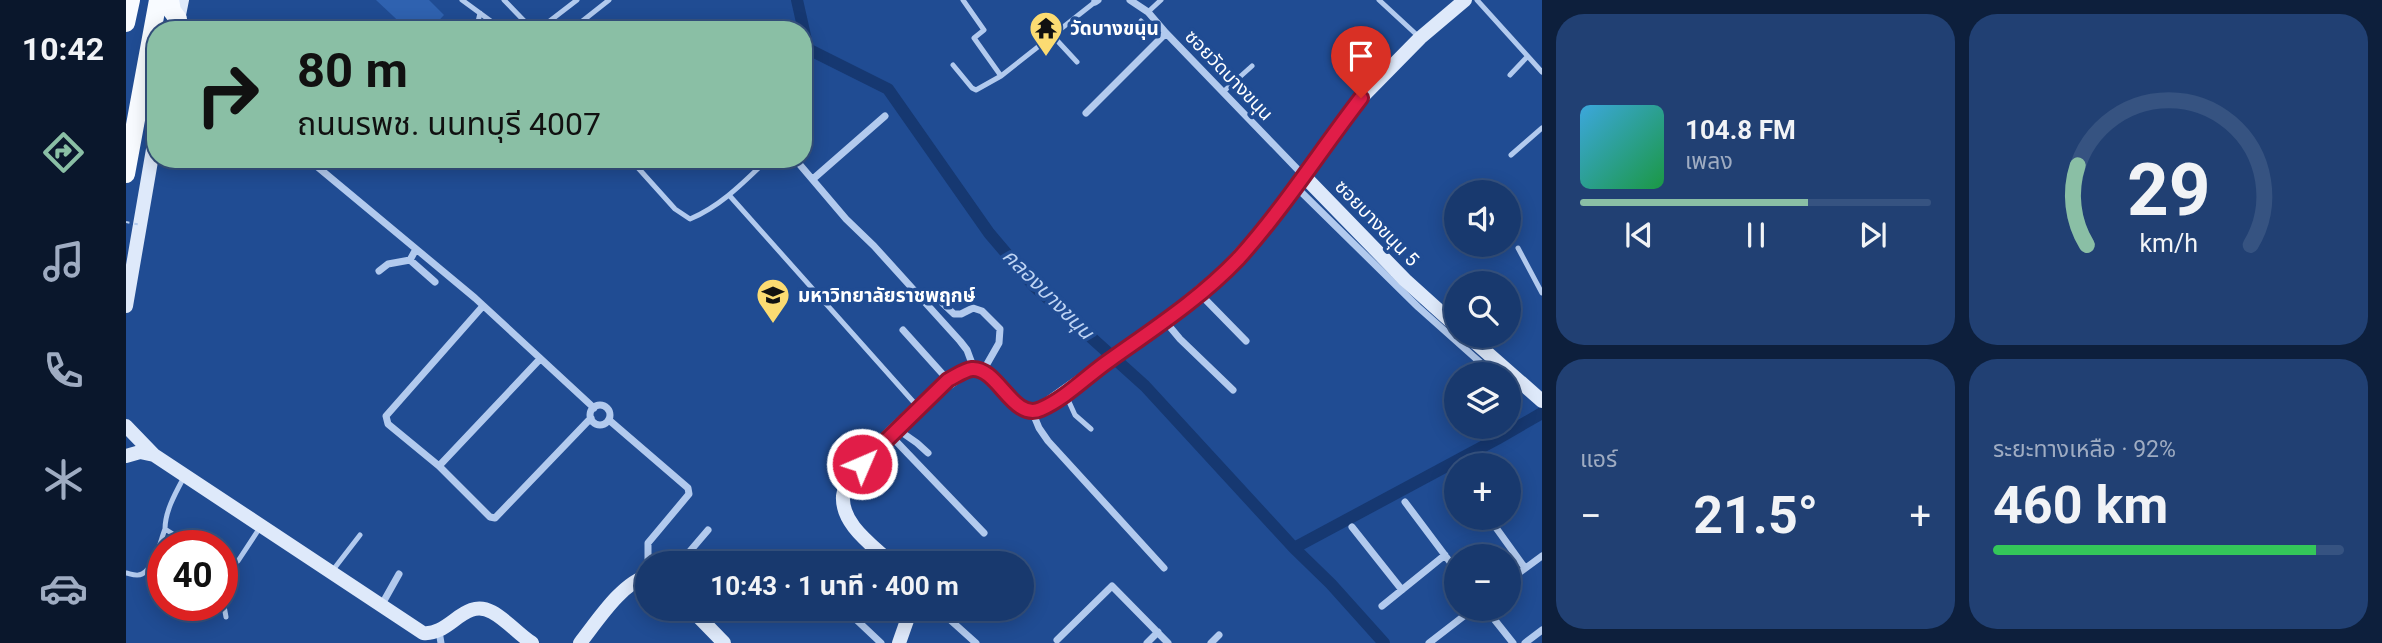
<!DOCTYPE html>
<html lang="th">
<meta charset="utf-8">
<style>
body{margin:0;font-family:Roboto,"Noto Sans Thai",sans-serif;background:#214073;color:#f1f3f6;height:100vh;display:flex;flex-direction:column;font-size:26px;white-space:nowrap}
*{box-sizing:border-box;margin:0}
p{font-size:23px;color:#9facc2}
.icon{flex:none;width:38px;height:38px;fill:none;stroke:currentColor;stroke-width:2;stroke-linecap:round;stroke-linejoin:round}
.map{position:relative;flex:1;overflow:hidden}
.panel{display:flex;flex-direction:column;gap:14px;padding:14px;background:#0d1f3c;width:840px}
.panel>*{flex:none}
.banner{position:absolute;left:21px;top:21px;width:665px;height:147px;border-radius:28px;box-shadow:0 4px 18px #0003,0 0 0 2px #365381;background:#8abfa5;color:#111;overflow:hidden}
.controls{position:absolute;left:1318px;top:180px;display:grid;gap:14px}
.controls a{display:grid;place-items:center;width:77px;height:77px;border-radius:50%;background:#18396e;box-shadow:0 4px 18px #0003,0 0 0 2px #365381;font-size:35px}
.speed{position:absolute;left:21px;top:530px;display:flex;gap:14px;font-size:35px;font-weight:700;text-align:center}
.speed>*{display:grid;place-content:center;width:91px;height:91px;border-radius:50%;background:#18396e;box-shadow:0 4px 18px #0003,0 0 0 2px #365381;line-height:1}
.speed .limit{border:10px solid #d22;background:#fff;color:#111}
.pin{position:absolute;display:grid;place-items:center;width:60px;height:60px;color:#fff;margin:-72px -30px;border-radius:50% 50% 50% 0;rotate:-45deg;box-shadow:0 0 7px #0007}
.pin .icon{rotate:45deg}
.me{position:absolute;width:77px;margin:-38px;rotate:45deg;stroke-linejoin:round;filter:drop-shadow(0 0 5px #0008)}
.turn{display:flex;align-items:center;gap:24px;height:147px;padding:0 35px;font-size:32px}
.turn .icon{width:91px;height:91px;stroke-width:2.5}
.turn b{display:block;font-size:49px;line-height:60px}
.big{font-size:52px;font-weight:700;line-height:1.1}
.panel .tile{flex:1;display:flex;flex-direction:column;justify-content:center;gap:10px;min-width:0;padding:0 24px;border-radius:28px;background:#214073}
.panel .dial{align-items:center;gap:0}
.dial svg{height:182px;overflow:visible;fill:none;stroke:#365381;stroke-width:7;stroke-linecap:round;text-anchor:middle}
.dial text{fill:#f1f3f6;stroke:none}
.song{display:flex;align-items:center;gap:21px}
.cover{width:84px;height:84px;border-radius:10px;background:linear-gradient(135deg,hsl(200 70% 55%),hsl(140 70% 35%))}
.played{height:7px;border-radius:4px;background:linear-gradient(90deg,#8abfa5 65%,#365381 65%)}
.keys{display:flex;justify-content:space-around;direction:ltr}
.heat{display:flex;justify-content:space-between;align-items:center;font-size:38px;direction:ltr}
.charge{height:10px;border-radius:5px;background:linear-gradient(90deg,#34c759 92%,#365381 0)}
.panel .tiles{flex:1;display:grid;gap:14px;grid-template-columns:repeat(2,1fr)}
.trip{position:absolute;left:509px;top:551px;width:399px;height:70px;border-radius:35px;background:#18396e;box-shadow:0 4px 18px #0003,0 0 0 2px #365381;font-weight:700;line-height:70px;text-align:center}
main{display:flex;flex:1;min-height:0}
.tab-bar{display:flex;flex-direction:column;width:126px;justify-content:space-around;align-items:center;background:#0a172c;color:#9facc2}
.tab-bar .icon{width:49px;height:49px}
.tab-bar .selected{color:#8abfa5}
.tab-bar b{font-size:32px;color:#f1f3f6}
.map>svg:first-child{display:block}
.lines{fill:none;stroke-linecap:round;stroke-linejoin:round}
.canal{stroke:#163871;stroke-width:12}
.building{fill:#2f62b0}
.lane{stroke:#b2caee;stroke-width:5}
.street{stroke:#b2caee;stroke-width:7}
.secondary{stroke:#dee9fa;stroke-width:14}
.primary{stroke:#f8fbff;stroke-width:18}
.path-bridge{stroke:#b2caee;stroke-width:2;stroke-dasharray:3.5 5;stroke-linecap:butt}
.route-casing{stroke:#92132f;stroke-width:18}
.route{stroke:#e11d48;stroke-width:12}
.labels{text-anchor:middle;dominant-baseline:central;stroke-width:7;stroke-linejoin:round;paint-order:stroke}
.poi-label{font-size:19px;font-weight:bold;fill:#fff;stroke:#204c93;text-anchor:start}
.street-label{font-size:19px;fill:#fff;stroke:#204c93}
.water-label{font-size:21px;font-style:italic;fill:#bed4f4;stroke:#204c93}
</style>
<main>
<nav class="tab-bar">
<b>10:42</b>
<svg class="icon selected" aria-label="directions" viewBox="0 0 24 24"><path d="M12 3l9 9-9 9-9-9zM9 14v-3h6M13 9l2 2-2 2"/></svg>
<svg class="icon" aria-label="music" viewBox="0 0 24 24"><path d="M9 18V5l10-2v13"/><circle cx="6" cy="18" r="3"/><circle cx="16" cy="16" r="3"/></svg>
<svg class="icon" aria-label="phone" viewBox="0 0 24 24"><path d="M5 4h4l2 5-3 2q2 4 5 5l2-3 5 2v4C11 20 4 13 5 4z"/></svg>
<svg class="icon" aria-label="climate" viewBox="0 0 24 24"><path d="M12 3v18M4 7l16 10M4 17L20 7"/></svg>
<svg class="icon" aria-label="car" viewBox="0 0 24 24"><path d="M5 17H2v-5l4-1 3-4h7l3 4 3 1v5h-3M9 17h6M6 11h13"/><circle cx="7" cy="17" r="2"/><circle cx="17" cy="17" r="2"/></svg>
</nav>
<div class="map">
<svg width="1416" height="643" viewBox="0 0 1416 643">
<rect width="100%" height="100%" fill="#204c93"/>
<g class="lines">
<!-- canal -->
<path class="canal" d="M671,0L682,49L762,89L863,233L908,286L1019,386L1168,548L1205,584L1258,643
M1168,548L1371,439L1416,413"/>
</g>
<!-- building -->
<path class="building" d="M250,0H303L318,15L304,30H282Z"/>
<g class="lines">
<!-- lane -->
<path class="lane" d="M336,0L377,30
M378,0L405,28L411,30
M837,0L858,30L848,38L875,76
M1253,0L1292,36
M1351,0L1416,72
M1022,12L1035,0
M1015,21L1034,39
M354,30L351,26L354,13
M412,30L451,0
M445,30L483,0
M926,35L951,62
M1219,58L1246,86
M827,65L846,88L850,90L875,76L969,2L968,0
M1384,75L1401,57
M1097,92L1126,66
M1385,155L1416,128
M504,159L549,209L564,219C595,206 618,182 642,159
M603,195L792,407
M1392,248L1416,293
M939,393L949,415L965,429
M58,477C50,492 39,511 39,529L66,546
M96,564L104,565L112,561L135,526
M207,570L234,535
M0,573C5,574 11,577 16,574C29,567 34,542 39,529
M100,617L98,606L107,564"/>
<!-- street -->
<path class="street" d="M1004,0L1022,12L1040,33L1177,175
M969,2L972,0
M960,113L1040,33
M182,159L349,298L468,408
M669,159L720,219L748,246L834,341L841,350L848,369
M687,179L759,116
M1170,187L1292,307L1356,364L1355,370L1351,374
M284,260L309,282
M253,271L262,264L284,260L290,249
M1074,294L1120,341
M809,296L828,314H835L847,308L856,311L874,329L873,343L857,371
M357,306L260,416L262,424L313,466L364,517L369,518L465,418
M1039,321L1054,339L1107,390
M777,330L822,380
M1324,401L1330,395
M464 415a10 10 0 1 1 20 0a10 10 0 1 1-20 0Z
M906,411L913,428L922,441L1038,568
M483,420L562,488L563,494L522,543V564
M771,429L791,443L802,453
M764,435L858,533
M313,466L414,359
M1279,502L1330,570
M1363,518L1399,568
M1226,527L1276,590
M553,564L582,530
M1382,581L1416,556
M255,606L273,574
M1256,606L1319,555
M719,609L755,643
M812,609L850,643
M1360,609L1387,643
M313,631L315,643
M931,640L986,586L1042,643
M1021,643L1032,632
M1085,643L1093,635
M1303,643L1347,609
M1399,643L1416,630"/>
<!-- secondary -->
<path class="secondary" d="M50,30L56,0
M1177,175L1279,280L1330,326
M0,306L30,132
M1342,336L1416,401
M0,426L28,455L297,633C324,636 338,597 366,612C381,620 392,634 406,643
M0,456L14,452L28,455
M766,564C748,546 715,525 717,496C718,489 721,482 725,477C739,457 828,367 849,369C864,370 885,400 898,409L906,411L915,409L1039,321L1096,274L1144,222L1235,98L1294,38L1339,0
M565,609L598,643
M454,643C470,623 496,582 522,576
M773,643L785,609"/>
<!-- primary -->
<path class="primary" d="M44,0L46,11L52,19
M0,23L5,0
M0,174L32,0"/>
<!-- path-bridge -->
<path class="path-bridge" d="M0,222L15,225"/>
</g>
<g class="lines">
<defs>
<path id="route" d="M736,464L822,380C830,376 838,370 846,369C872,367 887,422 915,409C940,398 962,375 984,360C1029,328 1075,298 1113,258C1158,208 1194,151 1235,98"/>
</defs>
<!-- route casing -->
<use href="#route" class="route-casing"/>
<!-- route -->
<use href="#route" class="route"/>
</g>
<!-- icons -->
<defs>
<symbol id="temple-pin" viewBox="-11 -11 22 30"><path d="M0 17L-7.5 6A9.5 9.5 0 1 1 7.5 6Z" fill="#fbdb72" stroke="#204c93"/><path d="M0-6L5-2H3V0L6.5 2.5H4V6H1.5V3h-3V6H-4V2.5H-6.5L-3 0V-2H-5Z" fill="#111"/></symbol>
<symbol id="university-pin" viewBox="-11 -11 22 30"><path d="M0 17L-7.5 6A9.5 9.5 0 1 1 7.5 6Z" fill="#fbdb72" stroke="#204c93"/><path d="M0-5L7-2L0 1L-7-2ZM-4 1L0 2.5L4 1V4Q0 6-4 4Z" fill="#111"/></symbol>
</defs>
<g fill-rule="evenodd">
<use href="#temple-pin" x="901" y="9" width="38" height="52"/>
<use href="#university-pin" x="628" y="276" width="38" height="52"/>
</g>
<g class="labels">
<!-- poi labels -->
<g class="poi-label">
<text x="944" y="28">วัดบางขนุน</text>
<text x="672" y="295">มหาวิทยาลัยราชพฤกษ์</text>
</g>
<!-- street labels -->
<g class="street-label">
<text transform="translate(1103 75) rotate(46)">ซอยวัดบางขนุน</text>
<text transform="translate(1251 223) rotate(46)">ซอยบางขนุน 5</text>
</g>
<!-- water labels -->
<g class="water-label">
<text transform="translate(922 294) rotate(45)">คลองบางขนุน</text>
</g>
</g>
</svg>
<div class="controls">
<a><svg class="icon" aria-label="sound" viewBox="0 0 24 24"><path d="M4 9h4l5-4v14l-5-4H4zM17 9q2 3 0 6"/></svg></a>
<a><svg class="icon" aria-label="search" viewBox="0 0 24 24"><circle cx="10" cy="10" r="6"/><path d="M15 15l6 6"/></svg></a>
<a><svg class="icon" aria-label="layers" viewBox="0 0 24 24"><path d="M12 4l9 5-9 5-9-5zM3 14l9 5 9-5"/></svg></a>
<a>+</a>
<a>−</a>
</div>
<div class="speed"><div class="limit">40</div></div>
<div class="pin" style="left:1235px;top:98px;background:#d93025"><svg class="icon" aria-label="arrive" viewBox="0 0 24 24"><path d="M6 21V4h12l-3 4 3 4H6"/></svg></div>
<svg class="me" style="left:736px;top:464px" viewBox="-20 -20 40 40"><circle r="17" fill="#e11d48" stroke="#fff" stroke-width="3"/><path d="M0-11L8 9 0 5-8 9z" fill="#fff"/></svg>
<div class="trip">10:43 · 1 นาที · 400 m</div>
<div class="banner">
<div class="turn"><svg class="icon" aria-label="right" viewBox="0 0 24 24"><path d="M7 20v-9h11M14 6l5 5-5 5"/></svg><div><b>80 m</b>ถนนรพช. นนทบุรี 4007</div></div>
</div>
</div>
<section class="panel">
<div class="tiles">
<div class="tile">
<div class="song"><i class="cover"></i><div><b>104.8 FM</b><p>เพลง</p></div></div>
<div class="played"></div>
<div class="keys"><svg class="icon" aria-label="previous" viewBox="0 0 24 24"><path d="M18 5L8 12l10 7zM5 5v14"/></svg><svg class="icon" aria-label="pause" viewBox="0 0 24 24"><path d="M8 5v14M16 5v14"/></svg><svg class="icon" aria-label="next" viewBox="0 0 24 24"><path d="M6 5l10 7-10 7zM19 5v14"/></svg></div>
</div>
<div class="tile dial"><svg viewBox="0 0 100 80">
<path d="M14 69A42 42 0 1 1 86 69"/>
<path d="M14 69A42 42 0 0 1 10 34" stroke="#8abfa5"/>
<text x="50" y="56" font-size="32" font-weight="700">29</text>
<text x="50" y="72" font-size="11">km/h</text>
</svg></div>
<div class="tile"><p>แอร์</p>
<div class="heat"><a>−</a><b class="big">21.5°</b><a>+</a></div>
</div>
<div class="tile"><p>ระยะทางเหลือ · 92%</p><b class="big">460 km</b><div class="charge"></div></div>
</div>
</section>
</main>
